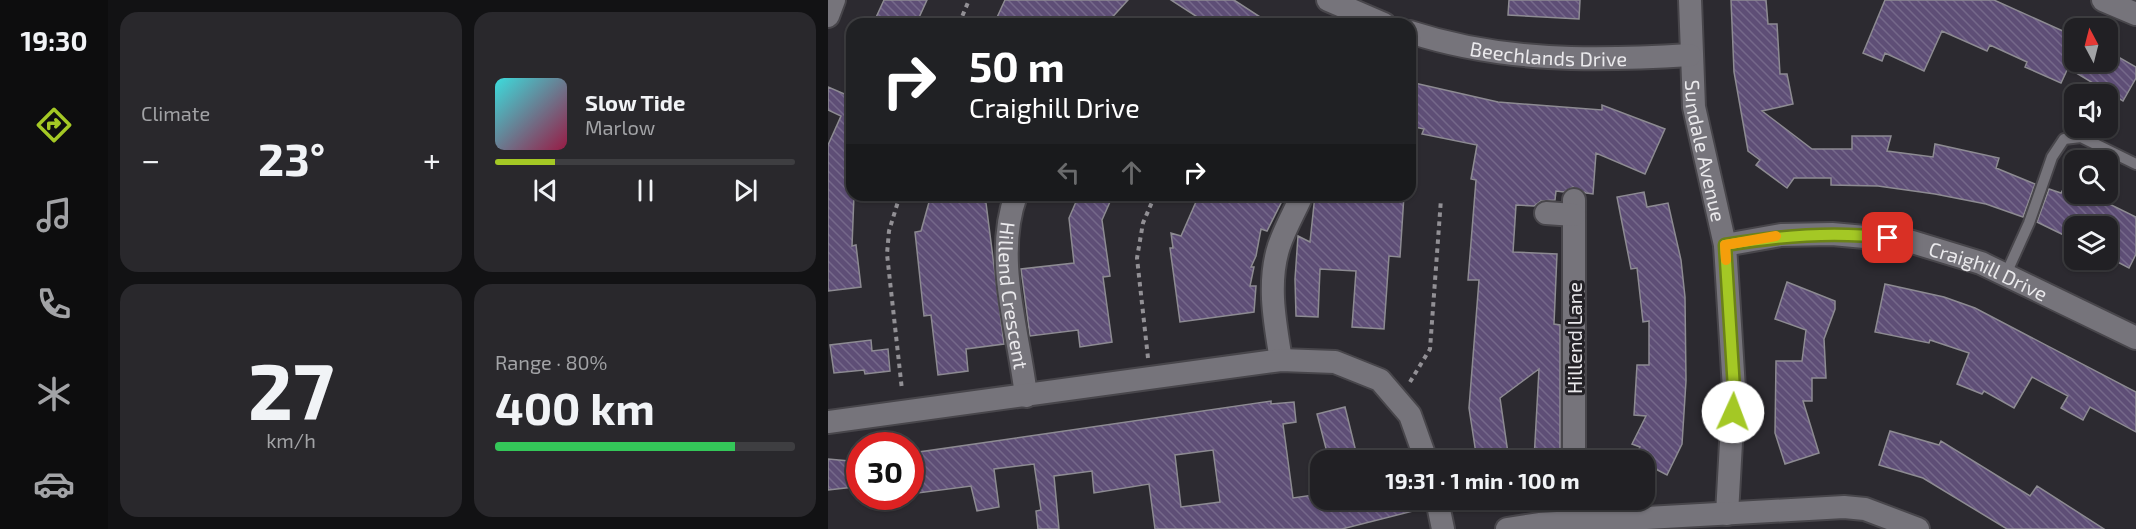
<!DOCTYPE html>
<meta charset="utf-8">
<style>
body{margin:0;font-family:"Exo 2",sans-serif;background:#29282c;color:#f1f3f6;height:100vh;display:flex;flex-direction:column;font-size:22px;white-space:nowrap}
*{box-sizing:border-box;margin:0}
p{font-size:20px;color:#a2a3a6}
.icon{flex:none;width:33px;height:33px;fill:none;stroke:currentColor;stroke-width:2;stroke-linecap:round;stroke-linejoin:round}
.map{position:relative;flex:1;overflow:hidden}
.panel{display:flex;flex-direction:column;gap:12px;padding:12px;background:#121214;width:720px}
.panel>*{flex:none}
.top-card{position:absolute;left:18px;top:18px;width:570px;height:183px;border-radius:18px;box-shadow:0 2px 4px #0004,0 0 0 2px #3e3e41;background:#202124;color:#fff;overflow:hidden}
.needle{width:39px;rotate:353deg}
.tools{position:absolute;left:1236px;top:18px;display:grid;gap:12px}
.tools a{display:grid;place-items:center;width:54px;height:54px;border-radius:12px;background:#212024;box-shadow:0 2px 4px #0004,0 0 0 2px #3e3e41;font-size:30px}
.speed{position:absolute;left:18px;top:432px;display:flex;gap:12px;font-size:30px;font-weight:700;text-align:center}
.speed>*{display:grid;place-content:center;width:78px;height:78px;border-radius:50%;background:#212024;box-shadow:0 2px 4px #0004,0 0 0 2px #3e3e41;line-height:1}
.speed .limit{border:9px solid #d22;background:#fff;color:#111}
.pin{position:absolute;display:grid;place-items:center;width:51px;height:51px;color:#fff;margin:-26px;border-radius:12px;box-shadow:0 3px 9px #0006}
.me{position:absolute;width:66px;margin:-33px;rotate:2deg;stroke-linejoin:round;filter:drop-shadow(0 0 4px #0008)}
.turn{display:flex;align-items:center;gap:21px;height:126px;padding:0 24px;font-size:27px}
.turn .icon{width:78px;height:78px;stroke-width:2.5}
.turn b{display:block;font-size:42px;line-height:51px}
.lanes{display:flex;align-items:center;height:57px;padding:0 24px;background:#0003;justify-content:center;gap:30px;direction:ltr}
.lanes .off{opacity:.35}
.big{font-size:45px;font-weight:700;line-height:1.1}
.panel .widget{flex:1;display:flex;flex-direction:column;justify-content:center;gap:9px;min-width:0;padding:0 21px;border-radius:18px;background:#29282c}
.panel .dial{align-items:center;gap:0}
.dial b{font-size:78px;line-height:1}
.song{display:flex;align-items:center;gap:18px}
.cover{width:72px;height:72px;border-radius:9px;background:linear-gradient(135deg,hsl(180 70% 55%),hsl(340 70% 35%))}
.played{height:6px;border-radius:3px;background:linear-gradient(90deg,#a4c825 20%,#3e3e41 20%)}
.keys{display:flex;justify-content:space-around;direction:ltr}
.heat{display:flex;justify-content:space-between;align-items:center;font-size:33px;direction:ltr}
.charge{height:9px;border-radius:4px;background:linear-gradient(90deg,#34c759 80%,#3e3e41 0)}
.panel .tiles{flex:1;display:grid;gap:12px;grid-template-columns:repeat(2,1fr)}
.trip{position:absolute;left:482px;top:450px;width:345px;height:60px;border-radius:18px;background:#212024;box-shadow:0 2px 4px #0004,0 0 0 2px #3e3e41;font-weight:700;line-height:60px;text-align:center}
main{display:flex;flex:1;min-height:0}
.tab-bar{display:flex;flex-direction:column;width:108px;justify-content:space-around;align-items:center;background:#0d0d0e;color:#a2a3a6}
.tab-bar .icon{width:42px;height:42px}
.tab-bar .selected{color:#a4c825}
.tab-bar b{font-size:27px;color:#f1f3f6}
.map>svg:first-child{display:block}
.building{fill:url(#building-back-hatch);stroke:#8d8b92;stroke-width:1.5;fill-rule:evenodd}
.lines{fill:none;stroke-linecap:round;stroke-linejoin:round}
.service-casing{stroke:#48464b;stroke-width:14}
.minor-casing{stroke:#48464b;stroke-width:26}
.path{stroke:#929095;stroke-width:4;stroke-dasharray:4.5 4.5;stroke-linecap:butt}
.service{stroke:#76747b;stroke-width:10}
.minor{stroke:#76747b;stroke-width:22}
.route-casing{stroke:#6b8218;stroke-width:15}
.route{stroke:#a4c825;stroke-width:10}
.slow{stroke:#f59e0b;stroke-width:10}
.labels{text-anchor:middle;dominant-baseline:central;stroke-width:6;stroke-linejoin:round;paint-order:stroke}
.street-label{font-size:20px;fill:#eae9ec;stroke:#232126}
</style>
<main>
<nav class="tab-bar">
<b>19:30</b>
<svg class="icon selected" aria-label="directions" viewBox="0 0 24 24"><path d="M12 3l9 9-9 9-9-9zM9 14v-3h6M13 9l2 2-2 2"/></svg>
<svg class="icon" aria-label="music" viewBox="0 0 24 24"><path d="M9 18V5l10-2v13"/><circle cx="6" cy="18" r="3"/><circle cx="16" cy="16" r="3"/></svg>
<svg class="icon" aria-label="phone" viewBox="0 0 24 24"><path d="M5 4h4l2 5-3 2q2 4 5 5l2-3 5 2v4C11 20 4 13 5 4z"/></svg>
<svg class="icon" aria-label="climate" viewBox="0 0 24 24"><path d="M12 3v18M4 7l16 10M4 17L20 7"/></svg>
<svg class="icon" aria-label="car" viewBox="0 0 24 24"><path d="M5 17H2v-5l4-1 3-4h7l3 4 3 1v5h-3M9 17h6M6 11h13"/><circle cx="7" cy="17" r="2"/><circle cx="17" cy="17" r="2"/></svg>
</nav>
<section class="panel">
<div class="tiles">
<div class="widget"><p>Climate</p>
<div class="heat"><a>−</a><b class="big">23°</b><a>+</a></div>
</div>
<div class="widget">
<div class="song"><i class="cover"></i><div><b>Slow Tide</b><p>Marlow</p></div></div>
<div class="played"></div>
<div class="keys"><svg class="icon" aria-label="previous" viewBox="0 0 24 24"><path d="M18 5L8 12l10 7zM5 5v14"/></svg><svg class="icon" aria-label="pause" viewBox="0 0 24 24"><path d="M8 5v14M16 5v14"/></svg><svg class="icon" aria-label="next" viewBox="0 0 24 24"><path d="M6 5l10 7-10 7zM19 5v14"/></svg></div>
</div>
<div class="widget dial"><b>27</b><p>km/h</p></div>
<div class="widget"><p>Range · 80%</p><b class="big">400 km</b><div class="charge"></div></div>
</div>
</section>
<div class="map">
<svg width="1308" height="529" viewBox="0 0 1308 529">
<defs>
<pattern id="building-back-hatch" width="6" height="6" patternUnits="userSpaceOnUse" patternTransform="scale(1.5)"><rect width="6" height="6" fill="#5e4e76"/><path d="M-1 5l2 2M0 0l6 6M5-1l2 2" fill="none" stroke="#75688a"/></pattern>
</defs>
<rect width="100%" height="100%" fill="#2c2a30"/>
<!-- building -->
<path class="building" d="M56,0H99L88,24H45Z
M177,0H300L278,24H166Z
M343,0H406L443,24H380Z
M681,0H752L751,19L680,15Z
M903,0H938L940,24H949L952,74H959L965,104L934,111L984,149H1024V136H1063L1059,151L1105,157L1107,144L1171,158L1168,168L1207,184L1195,217L1158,204L1107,194L1050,186L1003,185V178H966L959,188L928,165L932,160L920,151L906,72Z
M1057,0H1166L1246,36V62H1280V51L1308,67V78L1295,101L1240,68L1233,83L1197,67L1199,62L1162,45L1159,51L1114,31L1096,71L1057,53L1054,61L1035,53Z
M582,82L670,102L774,110V105L837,129L817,174L768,153L765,194L758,193L745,187L736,192L728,191L727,200L713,201L706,206L688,205L685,252L729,254L726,324L732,325V460H706L711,369L672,398L681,460H649L641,408L651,280H640L648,180L643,179L649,145L594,134L596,129L582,126Z
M0,87L21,96L24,90V195H26L24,246L28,245L33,287L0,291V145L13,116L0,110Z
M1239,182L1246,186V194H1261L1308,217V254L1301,268L1280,257V226H1246V240L1209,222L1221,189L1233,193Z
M816,192L819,207L840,203L853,260L857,297L858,381L854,444L839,475L816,463V460L806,458L812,447L804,444L818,416L806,415L809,365H821V321L815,322L809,268L803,269L789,197Z
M103,195H147L146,199L158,203L176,344L138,349L140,371L110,375L103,315L96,316L87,232L93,231Z
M251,195H285L274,220L282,276L275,277L284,342L252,347L250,330L202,336L193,269L246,263L241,218Z
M371,195H457L439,231L433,229L428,256L423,267H426L422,286H428L426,312L352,322L342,248H345L343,233L353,236Z
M487,195H576L572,257L561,256L556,329L524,327L528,271L492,269L490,317L468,316L467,279L470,236L482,242Z
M959,282L1007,301V309L996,339L998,378H984V401H975L991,453L957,464L947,433L948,361H974L978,330L947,319Z
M1057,284L1116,297L1147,308L1308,392V432L1262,407L1255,420L1233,408L1240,396L1204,377L1186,408L1156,391L1154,394L1129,384L1141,353L1102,340L1101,343L1047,332Z
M43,340L44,351L60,349L62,371L37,374L36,370L6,373L2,345Z
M443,401V404L466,402L468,422L455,424L465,498L492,494V500H596L597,508L514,529H327L321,484L266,493L264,471L226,476L231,529H210L208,511L213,510L206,464L166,469L171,507L149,511L143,486L90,493L84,453ZM385,450L392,502L353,507L347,455Z
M517,407L530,460H501L489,414Z
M1062,431L1111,445L1113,441L1202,496L1209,486L1276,529H1179L1095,478L1051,465Z
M0,459L32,462V484H26V487L0,490Z"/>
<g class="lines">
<defs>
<path id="service" d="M1178,274L1201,223L1224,157L1236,139L1253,137L1308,164"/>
<g id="minor">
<path d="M500,0L556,24"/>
<path id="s1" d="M862,0L866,107L897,245L906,389L899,514"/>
<path d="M1275,0L1308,14"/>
<path d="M0,16L6,0"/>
<path id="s2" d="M582,32C674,62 766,61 862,55"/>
<path id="s3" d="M188,195C165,258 191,332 198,396"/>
<path d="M746,200V460"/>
<path d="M718,213L746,215"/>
<path id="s4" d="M897,245L953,235L1004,234L1081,241L1153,263L1308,338"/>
<path d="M453,360C447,323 439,283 451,246C457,228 467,211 474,195"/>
<path d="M0,422L453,360L507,362L552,380L582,415L598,460"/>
<path d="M609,500L615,529"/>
<path d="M746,500V522"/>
<path d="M679,529L711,524L1016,507L1037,509L1090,529"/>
</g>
</defs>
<!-- service casing -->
<use href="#service" class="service-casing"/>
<!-- minor casing -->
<use href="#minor" class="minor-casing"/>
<!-- path -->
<path class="path" d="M131,24L141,0
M72,195L61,231L59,254L74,390
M320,358L309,258L315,223L327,195
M582,382L602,349L613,199"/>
<!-- service -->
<use href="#service" class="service"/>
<!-- minor -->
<use href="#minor" class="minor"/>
</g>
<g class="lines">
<defs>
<path id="route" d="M905,412L906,389L897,245C952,236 1005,231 1060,238"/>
</defs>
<!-- route casing -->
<use href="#route" class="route-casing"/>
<!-- route -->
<use href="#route" class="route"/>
<!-- slow -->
<path class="slow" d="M898,260L897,245L948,236"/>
</g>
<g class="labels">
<!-- street labels -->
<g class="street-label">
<text stroke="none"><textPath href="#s2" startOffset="141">Beechlands Drive</textPath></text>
<text stroke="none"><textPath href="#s1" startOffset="152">Sundale Avenue</textPath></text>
<text stroke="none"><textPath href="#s4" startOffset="270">Craighill Drive</textPath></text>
<text stroke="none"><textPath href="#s3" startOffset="102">Hillend Crescent</textPath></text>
<text transform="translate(746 338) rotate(-90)">Hillend Lane</text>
</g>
</g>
</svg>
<div class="tools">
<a><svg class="needle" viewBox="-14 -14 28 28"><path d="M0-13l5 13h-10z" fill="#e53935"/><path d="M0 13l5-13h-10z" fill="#a2a3a6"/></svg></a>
<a><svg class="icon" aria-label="sound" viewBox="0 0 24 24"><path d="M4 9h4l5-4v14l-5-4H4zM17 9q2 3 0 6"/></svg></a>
<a><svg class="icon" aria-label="search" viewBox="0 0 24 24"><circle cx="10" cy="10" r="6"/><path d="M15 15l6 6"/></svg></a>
<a><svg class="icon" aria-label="layers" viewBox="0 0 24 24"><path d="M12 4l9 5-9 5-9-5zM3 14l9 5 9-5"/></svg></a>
</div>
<div class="speed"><div class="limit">30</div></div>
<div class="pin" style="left:1060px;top:238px;background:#d93025"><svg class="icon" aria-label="arrive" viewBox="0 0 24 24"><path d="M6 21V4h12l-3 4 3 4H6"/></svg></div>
<svg class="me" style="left:905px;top:412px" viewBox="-20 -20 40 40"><circle r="19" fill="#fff"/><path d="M0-13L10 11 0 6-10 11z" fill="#a4c825"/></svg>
<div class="trip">19:31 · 1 min · 100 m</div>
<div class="top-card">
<div class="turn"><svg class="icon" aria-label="right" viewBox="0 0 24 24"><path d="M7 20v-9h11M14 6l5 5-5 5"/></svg><div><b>50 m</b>Craighill Drive</div></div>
<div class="lanes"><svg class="icon off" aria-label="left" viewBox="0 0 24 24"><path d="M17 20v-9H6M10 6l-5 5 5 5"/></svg><svg class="icon off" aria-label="ahead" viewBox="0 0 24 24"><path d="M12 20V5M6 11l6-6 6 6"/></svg><svg class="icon" aria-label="right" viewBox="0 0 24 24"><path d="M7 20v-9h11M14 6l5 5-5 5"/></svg></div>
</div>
</div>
</main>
